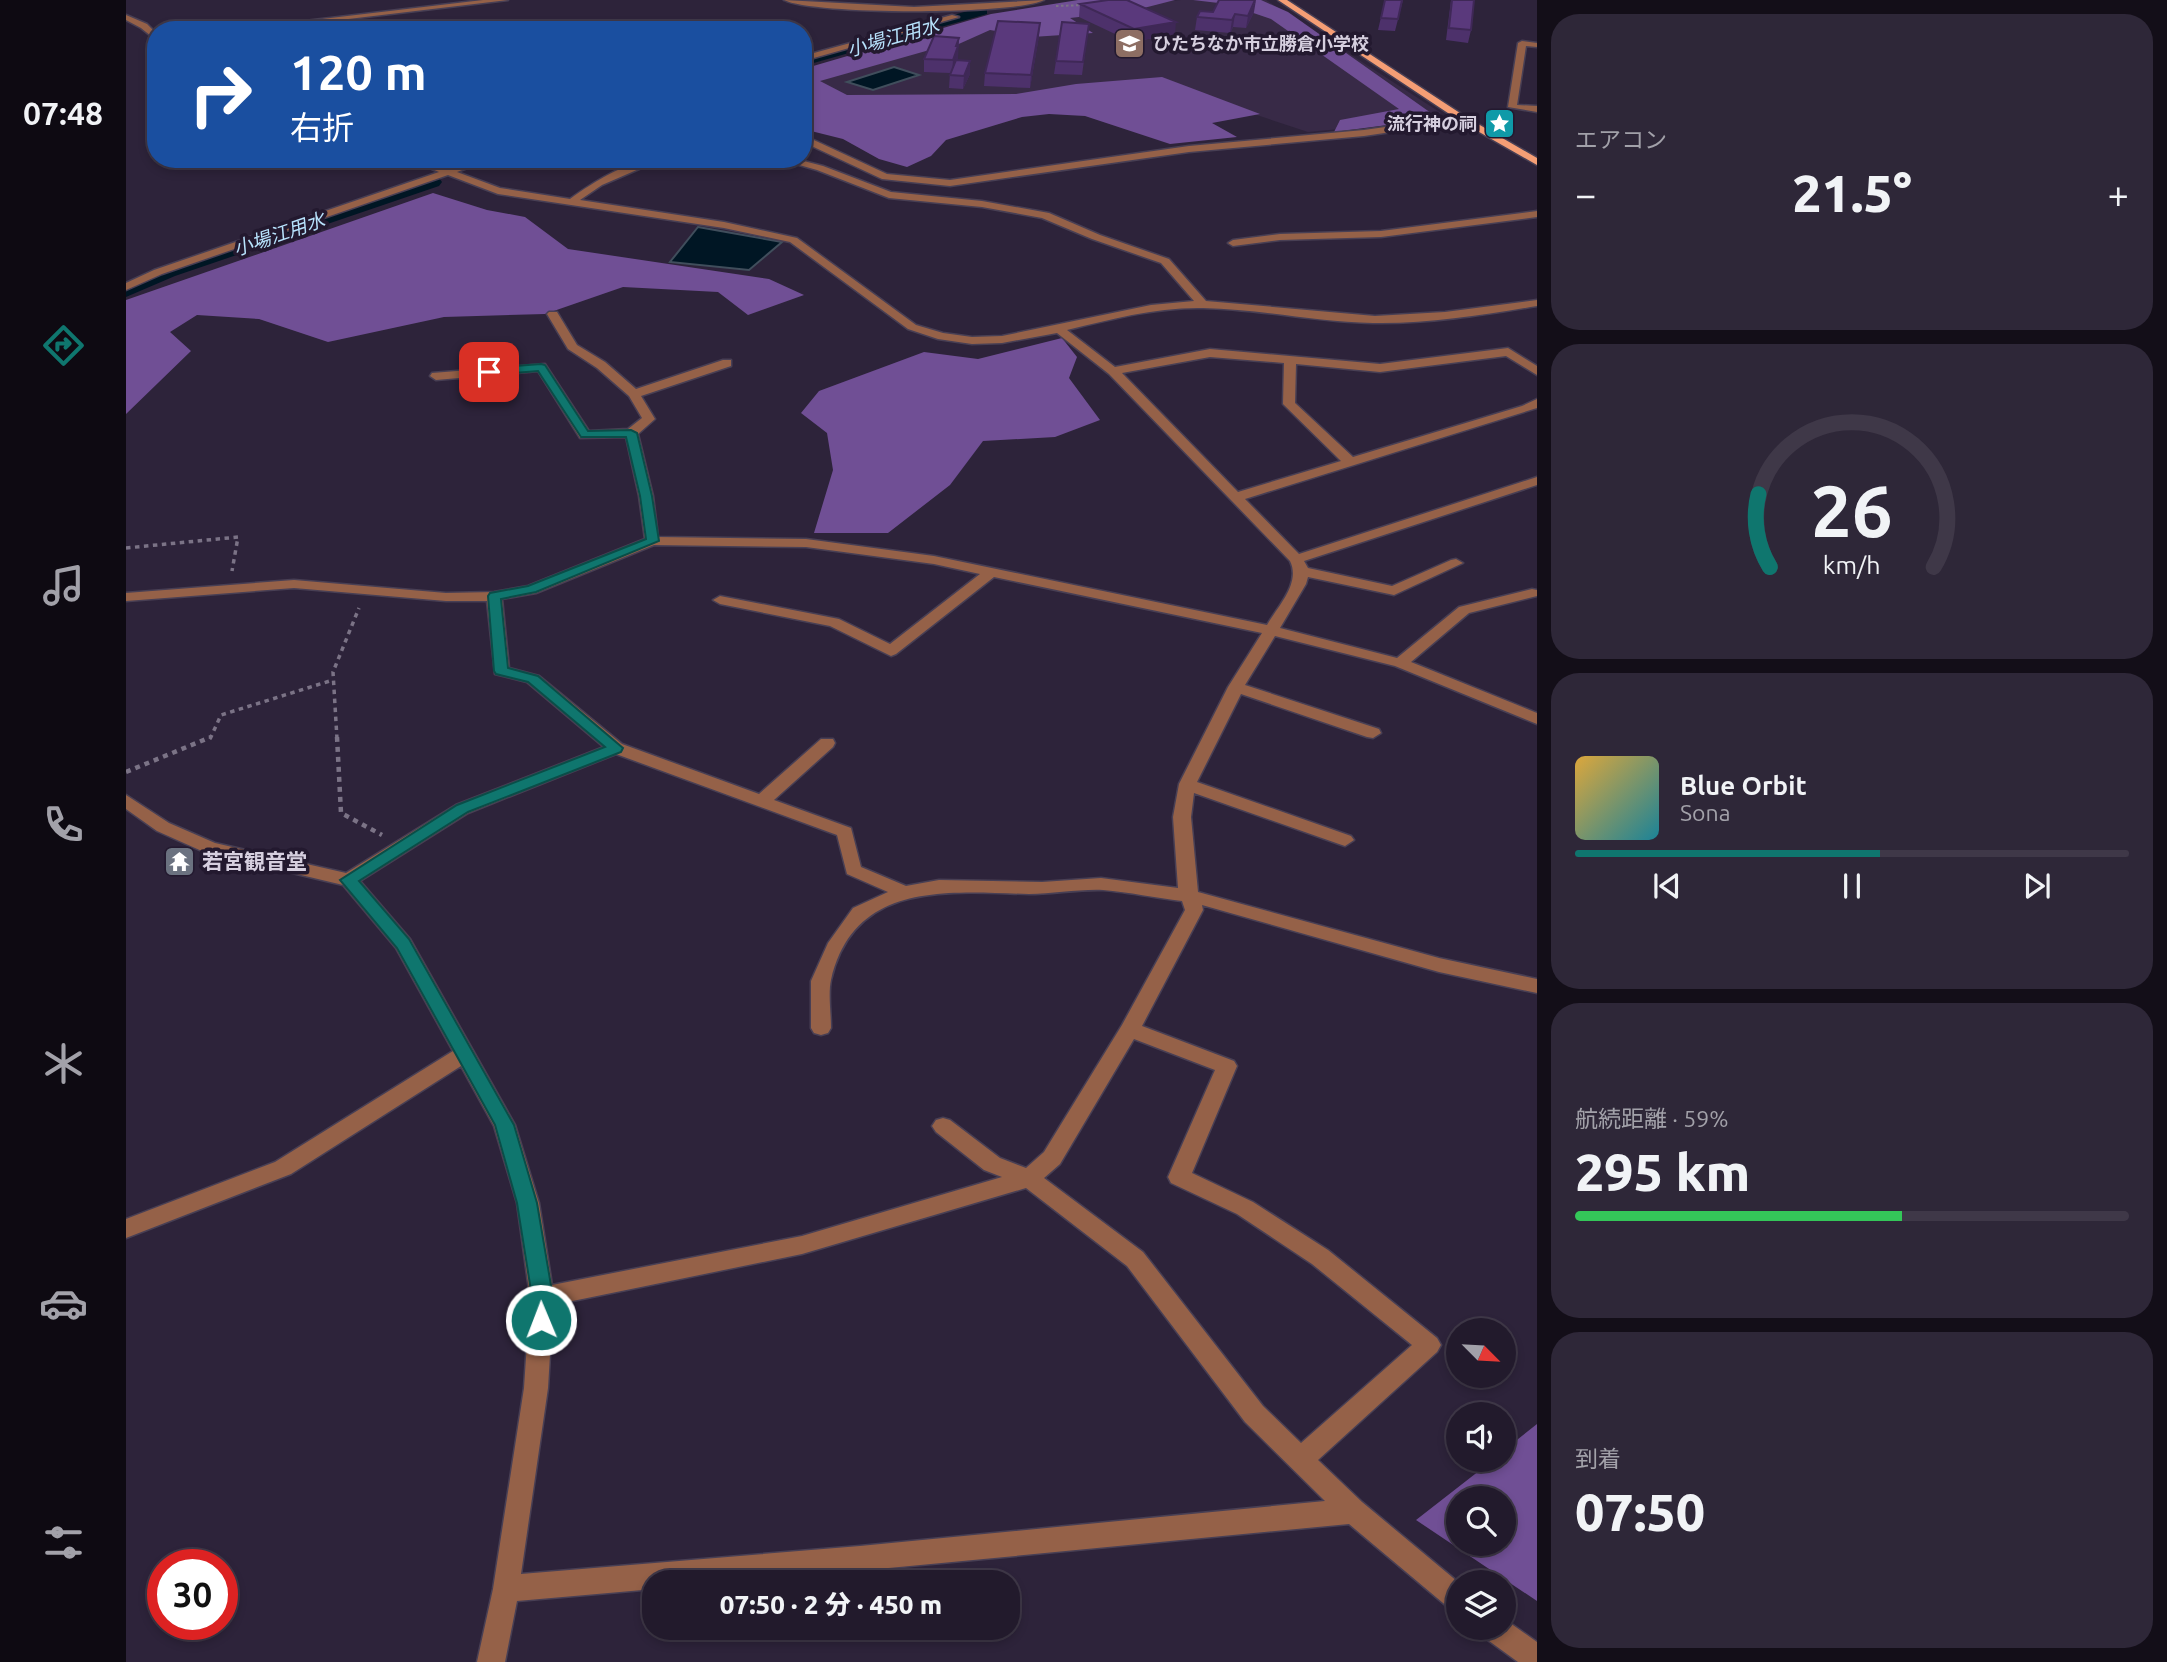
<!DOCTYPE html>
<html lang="ja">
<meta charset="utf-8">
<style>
body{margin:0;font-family:Ubuntu,"Noto Sans JP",sans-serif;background:#2e2738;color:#f1f3f6;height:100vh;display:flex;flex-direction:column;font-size:26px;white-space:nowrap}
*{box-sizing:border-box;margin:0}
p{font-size:23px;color:#a2a1a9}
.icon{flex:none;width:38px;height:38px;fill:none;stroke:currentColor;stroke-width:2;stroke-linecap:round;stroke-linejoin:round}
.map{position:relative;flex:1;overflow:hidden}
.panel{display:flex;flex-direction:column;gap:14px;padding:14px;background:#130e18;width:630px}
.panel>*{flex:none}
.banner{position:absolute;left:21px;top:21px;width:665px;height:147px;border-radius:28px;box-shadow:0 4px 10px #0003,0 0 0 2px #3f3848;background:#1a4fa0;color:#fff;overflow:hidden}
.needle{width:46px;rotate:114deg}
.fabs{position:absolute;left:1320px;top:1318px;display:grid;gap:14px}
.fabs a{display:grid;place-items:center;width:70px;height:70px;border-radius:50%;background:#221a2c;box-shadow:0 4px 10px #0003,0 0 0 2px #3f3848;font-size:35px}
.speed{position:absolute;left:21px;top:1549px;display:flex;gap:14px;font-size:35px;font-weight:700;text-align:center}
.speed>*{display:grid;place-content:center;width:91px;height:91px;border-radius:50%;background:#221a2c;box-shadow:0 4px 10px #0003,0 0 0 2px #3f3848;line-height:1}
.speed .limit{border:10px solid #d22;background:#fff;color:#111}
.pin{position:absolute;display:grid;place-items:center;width:60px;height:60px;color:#fff;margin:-30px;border-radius:14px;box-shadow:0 4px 10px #0006}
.me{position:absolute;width:77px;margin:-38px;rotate:359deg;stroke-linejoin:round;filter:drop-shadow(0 0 5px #0008)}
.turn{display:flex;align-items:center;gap:24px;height:147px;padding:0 28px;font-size:32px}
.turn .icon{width:91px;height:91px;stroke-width:2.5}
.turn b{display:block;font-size:49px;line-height:60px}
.big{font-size:52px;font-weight:800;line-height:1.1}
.panel .widget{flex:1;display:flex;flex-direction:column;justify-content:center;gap:10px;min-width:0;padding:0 24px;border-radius:28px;background:#2e2738}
.panel .dial{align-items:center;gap:0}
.dial svg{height:182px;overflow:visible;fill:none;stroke:#3f3848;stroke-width:7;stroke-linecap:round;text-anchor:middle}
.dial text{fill:#f1f3f6;stroke:none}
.song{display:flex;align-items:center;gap:21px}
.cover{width:84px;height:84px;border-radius:10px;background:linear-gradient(135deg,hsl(40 70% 55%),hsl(190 70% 35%))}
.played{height:7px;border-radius:4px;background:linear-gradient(90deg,#0f766e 55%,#3f3848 55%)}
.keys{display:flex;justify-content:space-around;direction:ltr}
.heat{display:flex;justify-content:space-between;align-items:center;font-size:38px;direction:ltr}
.charge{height:10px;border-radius:5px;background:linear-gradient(90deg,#34c759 59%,#3f3848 0)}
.trip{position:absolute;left:516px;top:1570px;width:378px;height:70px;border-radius:28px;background:#221a2c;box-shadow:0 4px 10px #0003,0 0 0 2px #3f3848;font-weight:800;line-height:70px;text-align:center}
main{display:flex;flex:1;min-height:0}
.dock{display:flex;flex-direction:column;width:126px;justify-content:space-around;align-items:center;background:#0e0a12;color:#a2a1a9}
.dock .icon{width:49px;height:49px}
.dock .selected{color:#0f766e}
.dock b{font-size:32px;color:#f1f3f6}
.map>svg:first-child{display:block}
.built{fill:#382a47}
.forest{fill:#704f95;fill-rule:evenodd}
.water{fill:#001624;stroke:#404e5c;stroke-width:2}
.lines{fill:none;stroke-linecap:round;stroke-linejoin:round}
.canal{fill:#001624;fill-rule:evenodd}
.minor-casing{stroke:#483f54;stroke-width:3}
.major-casing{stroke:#483f54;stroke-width:3}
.path-far2{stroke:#7b7386;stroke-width:2;stroke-dasharray:2.5 2.5;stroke-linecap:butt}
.path-far1{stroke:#7b7386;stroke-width:3.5;stroke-dasharray:4.5 4.5;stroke-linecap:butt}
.path{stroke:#7b7386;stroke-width:4.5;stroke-dasharray:5 5;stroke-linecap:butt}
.minor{fill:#956148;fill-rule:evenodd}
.major{fill:#f59e75;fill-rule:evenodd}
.wall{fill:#4d316b}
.shaded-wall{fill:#3f2857}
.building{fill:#5a397c;stroke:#3f2857;stroke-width:2}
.route{fill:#0f766e;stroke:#0a4d48;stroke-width:2}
.labels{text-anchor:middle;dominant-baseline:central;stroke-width:7;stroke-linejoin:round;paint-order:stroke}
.far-poi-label{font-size:18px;font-weight:bold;fill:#d6cfdf;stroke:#23192f;text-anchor:start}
.far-water-label{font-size:19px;font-style:italic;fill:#b8e3fd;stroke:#23192f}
.poi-label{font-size:21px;font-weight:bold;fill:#d6cfdf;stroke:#23192f;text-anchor:start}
</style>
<main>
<nav class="dock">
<b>07:48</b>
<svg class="icon selected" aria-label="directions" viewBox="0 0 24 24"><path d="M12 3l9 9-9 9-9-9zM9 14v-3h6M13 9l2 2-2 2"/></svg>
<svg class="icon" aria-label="music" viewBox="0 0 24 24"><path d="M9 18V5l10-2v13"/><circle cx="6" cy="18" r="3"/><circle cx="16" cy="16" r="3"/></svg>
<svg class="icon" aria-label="phone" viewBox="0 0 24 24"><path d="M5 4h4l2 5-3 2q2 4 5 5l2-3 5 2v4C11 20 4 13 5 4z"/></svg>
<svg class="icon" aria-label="climate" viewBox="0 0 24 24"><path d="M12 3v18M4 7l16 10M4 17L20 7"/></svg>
<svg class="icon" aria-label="car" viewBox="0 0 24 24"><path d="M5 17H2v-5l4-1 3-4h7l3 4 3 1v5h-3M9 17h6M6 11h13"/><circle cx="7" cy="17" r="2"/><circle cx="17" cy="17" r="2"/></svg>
<svg class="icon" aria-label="filters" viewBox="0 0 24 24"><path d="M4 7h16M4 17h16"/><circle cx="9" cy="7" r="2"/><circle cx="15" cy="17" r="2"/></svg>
</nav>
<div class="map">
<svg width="1411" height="1662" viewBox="0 0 1411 1662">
<rect width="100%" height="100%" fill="#2d233a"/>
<!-- built -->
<path class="built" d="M1055,0H1140L1315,113L1299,121L1182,132L1031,82L900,98L726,101L677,73L926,13Z"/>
<!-- forest -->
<path class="forest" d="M952,0H1049L1006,11L944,18L967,33L906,37L864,30L826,47L807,49L694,81L721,95L890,94L950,84L1036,77L1134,114L1086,123L1111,137L1044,144L959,116L923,114L896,117L820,140L805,156L781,167L753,159L717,139L677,129V69L865,14Z
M1067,0H1135L1162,12L1305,113L1269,124L1208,132L1214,120L1273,109L1145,19L1101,4Z
M307,193L361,210L399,217L442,249L643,279L678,295L622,315L592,292L497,287L419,314L318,317L202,342L133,319L71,315L44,332L65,351L0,414V300Z
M936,338L951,357L943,378L974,420L929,437L857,441L824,485L762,533H688L707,470L701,433L675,413L693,391L798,352L852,359Z
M1411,1424V1601L1290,1520L1367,1460H1377V1451ZM1377,1498V1544H1332V1498Z"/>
<!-- water -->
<path class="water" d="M768,67L793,75L747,90L721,82Z
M572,227L656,242L623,270L544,262Z"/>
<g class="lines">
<!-- canal -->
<path class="canal" d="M856,7L861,8V14L677,66V57Z
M357,159H382L369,167H357L354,163Z
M307,177L313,178L316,182L313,186L49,276L0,297V284L35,268Z"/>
<defs>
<path id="minor" d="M357,0H382L130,30H102Z
M658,0L788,7L918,0C889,15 687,15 658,0Z
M0,15L21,24L30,33V40L15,28L0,20Z
M826,15L833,17L677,61V56Z
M1396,41L1411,43V47L1400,46L1391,105L1411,106V112L1382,107L1392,43Z
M1337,116L1341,119L1340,121L1238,136L1063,152L824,186L756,179L677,142V135L761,174L824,180L1063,146L1238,130Z
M283,159C297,159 313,169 323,168C337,167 349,159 364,159L331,172L374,188L444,199C469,181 503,159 536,159L476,185L454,200L598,222L671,238L790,325L817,333L846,337L876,336L1025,305L1068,301L1035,263L966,239L916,218L856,207L763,198L691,170L652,159H670L697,166L765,192L856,201L923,213L974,235L1043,259L1080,301L1249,316L1319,312L1411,300V306C1357,315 1302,324 1247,323C1190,322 1134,309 1077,308C1031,307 986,319 941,330L989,367L1084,349L1254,364L1382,348L1411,366V375L1380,356L1254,372L1170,364L1169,403L1227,457L1396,406L1411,399V408L1119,499L1173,554L1411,477V485L1178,561L1182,568L1266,586L1325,560L1330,559L1337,563L1268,595L1182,577L1180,584L1154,628L1271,658L1333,607L1406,589L1411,590V596L1343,613L1285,662L1411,713V724L1269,666L1149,636L1119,685L1253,729L1255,733L1247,738L1241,737L1115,694L1071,782L1225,836L1228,840L1219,846L1213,844L1068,793L1065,817L1072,892L1313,958L1411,979V993L1313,972L1076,905L1077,910L1016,1026L1108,1061L1111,1066L1066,1173L1127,1202L1202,1250L1311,1338L1315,1345L1311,1352L1192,1460L1236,1502L1332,1582V1612L1323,1608L1223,1524L616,1582H528V1589L391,1601L379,1662H351L367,1589L398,1388L404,1297L391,1203L368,1126L335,1066L165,1174L0,1238V1219L149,1162L327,1051L270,948L217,885L78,852L31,831L0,809V795L43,823L89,843L220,873L330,805L478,747L401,682L369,674L361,601H320L168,588L0,601V593L168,580L320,593L368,592L402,586L519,539L513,496L500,437L454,438L412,371L310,380L304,376L306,373L419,364L463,431L502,429L516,418L503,396L471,368L442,349L421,314L423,312H431L451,345L479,362L510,389L597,360H605V366L515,396L529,419L512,434L527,496L532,537L680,539L808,556L1141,625C1152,606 1175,583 1164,561L983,374L931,333L876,343L846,344L812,339L782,329L664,242L598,228L372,194L322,175L36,274L0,290V283L28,270L313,172ZM1084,357L1158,363L1157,404L1215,461L1112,492L996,373ZM528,545L680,547L808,564L854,574L764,644L713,619L594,596L587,600L594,604L704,626L765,656L770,654L868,577L1136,633L1102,687L1053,784L1047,817L1052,888L975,878L916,882L813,880L780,886L735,867L725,828L648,800L707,747L709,743L707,739H695L633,794L496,744L413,676L383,668L376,599L410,593ZM490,754L711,835L721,874L762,892L727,908L702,943L685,981V1028L688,1033L695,1035L702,1033L705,1028C705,1013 702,994 705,980C728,880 824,892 903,894C927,894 953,889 977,890C1003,892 1030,898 1056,901L1059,910L996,1025L918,1152L900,1168L874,1158L824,1120L817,1118L810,1120L806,1126L810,1132L858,1170L876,1177L676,1236L426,1285L413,1203L389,1125L284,939L234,881L342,813ZM1008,1039L1089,1070L1042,1177L1045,1183L1111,1214L1186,1264L1286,1345L1175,1443L1137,1406L1017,1252L918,1178L934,1164ZM900,1188L1001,1266L1119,1422L1199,1501L734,1546L395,1574L422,1388L427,1305L676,1254Z
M1411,211V217L1255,237L1154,240L1107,246L1102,243L1107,240L1154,234L1255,231Z
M1377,1618L1411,1642V1662H1392L1359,1638L1356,1628H1377Z"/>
<path id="major" d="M1152,0H1161L1340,117L1411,158V165L1334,121Z"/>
</defs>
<!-- minor casing -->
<use href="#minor" class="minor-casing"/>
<!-- major casing -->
<use href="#major" class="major-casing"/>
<!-- path-far2 -->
<path class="path-far2" d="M930,6L959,5
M311,26L323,30"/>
<!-- path-far1 -->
<path class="path-far1" d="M0,548L112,537L106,571
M84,739L95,715L207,680
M211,739L207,672L233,608"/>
<!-- path -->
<path class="path" d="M211,737L215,813L256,835
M0,772L85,737"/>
<!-- minor -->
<use href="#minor" class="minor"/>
<!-- major -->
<use href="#major" class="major"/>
</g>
<!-- wall -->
<path class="wall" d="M1259,0H1277L1269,31L1252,30Z
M1325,0H1348L1345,30L1342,43L1320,40Z
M954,4L1049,34L1006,42L953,17Z
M1087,12H1128L1120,28L1107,27L1104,33L1069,30L1071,17Z
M963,24L956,75L928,74L930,61Z
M913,36L904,88L858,86L859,73Z
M833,38L831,60L844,61V74L837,89L823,88L824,73L798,72V59Z"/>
<!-- shaded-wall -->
<path class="shaded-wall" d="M1130,0L1128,12L1120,28L1122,16Z
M1109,14L1107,27L1104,33L1106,20Z
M1050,22L1049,34L1006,42L1008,29Z
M914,23L913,36L904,88L905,75Z
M833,38L832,59L826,74L827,60Z
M844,61V74L837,89L838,76Z"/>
<!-- building -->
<path class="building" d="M982,0H1001L1050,22L1008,29L954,4Z
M1093,0H1129L1122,16L1109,14L1106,20L1071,17L1074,11L1087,12Z
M1259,0H1276L1272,19L1255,18Z
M1326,0H1348L1345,30L1323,28Z
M872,21L914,23L905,75L859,73Z
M936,22L963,24L957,62L930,61Z
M808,36L833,38L830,46H832L827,60L798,59Z
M830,60L844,61L838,76L824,75Z"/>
<!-- route -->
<path class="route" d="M415,364L419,365L462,431L505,430L511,433L526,496L533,541L410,592L375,599L382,668L412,676L497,748L495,752L342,812L233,881L283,939L388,1125L411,1203L427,1297L422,1326L415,1329L407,1326L404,1320L406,1297L391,1203L369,1125L271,948L214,880L331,805L479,747L402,682L370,674L368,671L362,596L364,593L402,586L520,539L514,496L500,437H455L412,371L363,375L357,372L363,368Z"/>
<!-- icons -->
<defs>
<symbol id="school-square" viewBox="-11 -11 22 22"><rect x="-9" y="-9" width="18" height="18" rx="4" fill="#8d6e63" stroke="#23192f"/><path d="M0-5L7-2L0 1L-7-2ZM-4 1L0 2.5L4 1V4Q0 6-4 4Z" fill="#fff"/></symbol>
<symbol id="sight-square" viewBox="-11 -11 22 22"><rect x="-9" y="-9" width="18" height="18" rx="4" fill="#0f9aa8" stroke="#23192f"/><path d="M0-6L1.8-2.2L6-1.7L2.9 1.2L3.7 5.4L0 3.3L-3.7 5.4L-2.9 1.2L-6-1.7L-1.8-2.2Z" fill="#fff"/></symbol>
<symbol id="temple-square" viewBox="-11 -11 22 22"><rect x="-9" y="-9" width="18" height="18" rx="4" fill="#6b7280" stroke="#23192f"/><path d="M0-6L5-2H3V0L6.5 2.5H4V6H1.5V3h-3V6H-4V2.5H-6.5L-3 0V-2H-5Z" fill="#fff"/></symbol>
</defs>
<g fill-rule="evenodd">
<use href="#school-square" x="986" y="26" width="35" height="35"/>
<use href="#sight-square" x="1356" y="106" width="35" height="35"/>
<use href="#temple-square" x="36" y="844" width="35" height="35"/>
</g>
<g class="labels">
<!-- far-poi labels -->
<g class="far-poi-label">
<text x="1027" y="43">ひたちなか市立勝倉小学校</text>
<text x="1351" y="123" text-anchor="end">流行神の祠</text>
</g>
<!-- far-water labels -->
<g class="far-water-label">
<text transform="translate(767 37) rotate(-16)">小場江用水</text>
<text transform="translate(153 234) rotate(-19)">小場江用水</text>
</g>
<!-- poi labels -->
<g class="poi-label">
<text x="76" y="861">若宮観音堂</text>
</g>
</g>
</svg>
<div class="fabs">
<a><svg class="needle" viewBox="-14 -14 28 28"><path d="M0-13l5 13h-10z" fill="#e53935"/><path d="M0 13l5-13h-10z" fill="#a2a1a9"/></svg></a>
<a><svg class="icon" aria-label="sound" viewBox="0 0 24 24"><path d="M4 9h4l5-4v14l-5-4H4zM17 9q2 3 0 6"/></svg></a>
<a><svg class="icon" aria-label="search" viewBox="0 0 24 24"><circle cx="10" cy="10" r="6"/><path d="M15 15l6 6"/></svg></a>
<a><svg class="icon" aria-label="layers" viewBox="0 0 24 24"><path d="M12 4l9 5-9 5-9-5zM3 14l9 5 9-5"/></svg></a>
</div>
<div class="speed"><div class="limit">30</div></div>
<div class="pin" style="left:363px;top:372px;background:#d93025"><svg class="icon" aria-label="arrive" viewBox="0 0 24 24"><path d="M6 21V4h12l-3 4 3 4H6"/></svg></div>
<svg class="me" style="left:415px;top:1320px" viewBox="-20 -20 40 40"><circle r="17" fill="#0f766e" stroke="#fff" stroke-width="3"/><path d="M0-11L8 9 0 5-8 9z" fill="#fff"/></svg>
<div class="trip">07:50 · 2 分 · 450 m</div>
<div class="banner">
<div class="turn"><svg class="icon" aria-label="right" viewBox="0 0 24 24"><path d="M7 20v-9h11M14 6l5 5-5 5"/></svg><div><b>120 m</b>右折</div></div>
</div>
</div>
<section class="panel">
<div class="widget"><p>エアコン</p>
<div class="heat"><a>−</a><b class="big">21.5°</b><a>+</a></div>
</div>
<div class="widget dial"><svg viewBox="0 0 100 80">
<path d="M14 69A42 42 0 1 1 86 69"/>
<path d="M14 69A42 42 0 0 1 9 37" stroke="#0f766e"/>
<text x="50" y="56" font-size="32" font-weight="700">26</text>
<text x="50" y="72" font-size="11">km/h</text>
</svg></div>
<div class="widget">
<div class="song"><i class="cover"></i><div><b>Blue Orbit</b><p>Sona</p></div></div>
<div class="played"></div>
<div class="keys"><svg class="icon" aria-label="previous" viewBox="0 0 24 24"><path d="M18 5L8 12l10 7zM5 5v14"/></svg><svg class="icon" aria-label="pause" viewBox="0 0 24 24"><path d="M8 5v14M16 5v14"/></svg><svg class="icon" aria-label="next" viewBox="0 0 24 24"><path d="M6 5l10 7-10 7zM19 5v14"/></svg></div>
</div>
<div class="widget"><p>航続距離 · 59%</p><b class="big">295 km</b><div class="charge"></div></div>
<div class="widget"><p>到着</p><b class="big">07:50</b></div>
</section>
</main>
